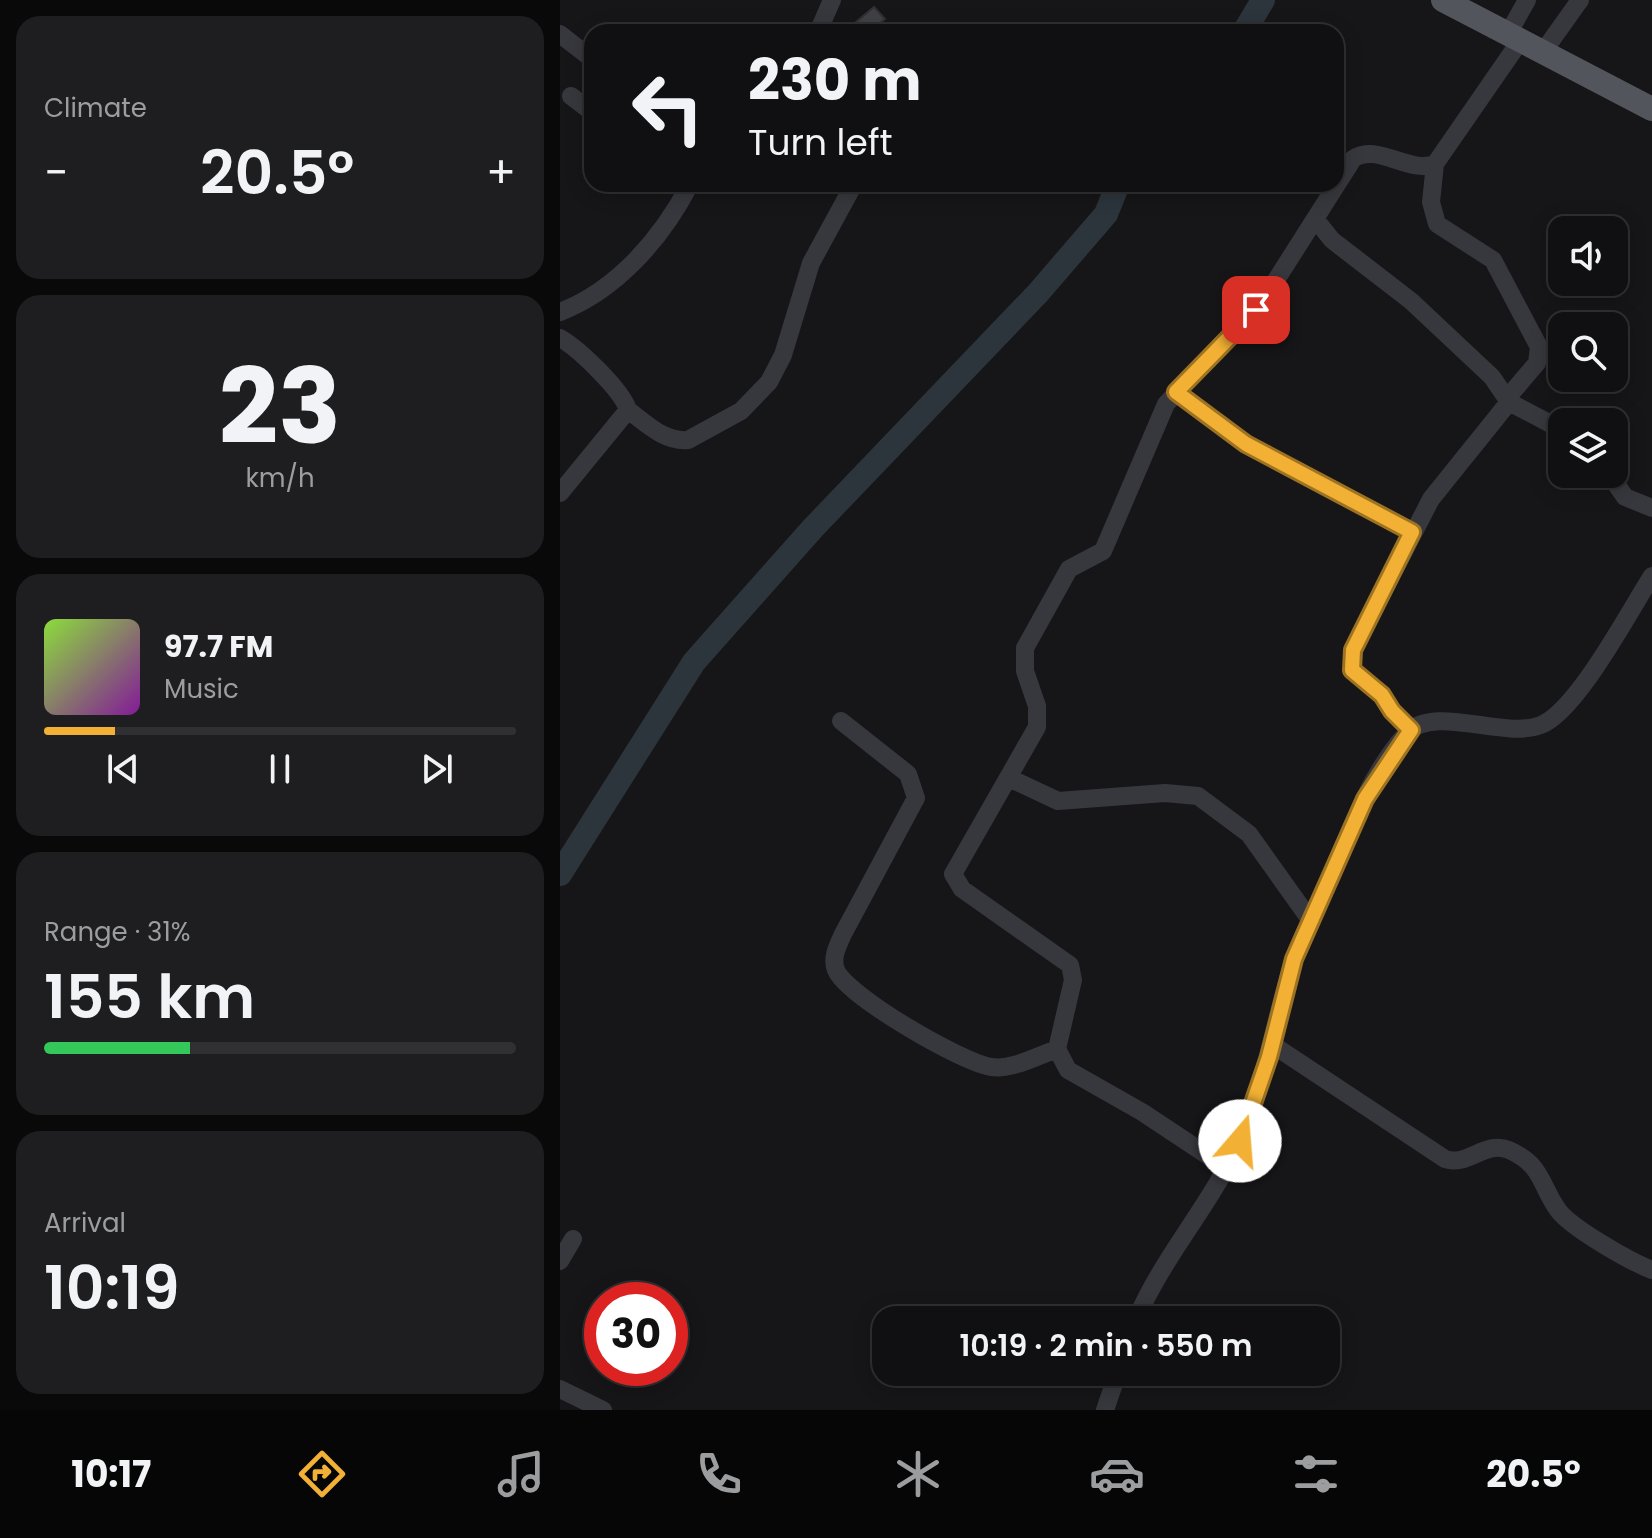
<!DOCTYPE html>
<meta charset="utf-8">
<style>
body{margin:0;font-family:Poppins,sans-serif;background:#1e1e20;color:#f1f3f6;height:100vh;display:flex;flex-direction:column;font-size:30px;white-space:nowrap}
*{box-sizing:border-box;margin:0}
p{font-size:26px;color:#9c9d9f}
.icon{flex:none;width:44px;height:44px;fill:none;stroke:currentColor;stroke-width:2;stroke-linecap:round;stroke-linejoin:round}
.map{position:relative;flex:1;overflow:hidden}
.side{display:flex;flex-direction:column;gap:16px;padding:16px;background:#09090a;width:560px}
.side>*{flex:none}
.hud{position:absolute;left:24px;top:24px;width:760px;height:168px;border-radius:24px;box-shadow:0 4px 20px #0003,0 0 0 2px #303032;background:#101012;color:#f1f3f6;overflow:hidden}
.buttons{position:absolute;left:988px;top:216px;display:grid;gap:16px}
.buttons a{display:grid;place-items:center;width:80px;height:80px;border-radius:16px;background:#101012;box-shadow:0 4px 20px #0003,0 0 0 2px #303032;font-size:40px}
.speed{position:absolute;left:24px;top:1282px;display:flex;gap:16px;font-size:40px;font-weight:700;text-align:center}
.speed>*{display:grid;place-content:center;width:104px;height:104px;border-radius:50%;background:#101012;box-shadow:0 4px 20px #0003,0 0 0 2px #303032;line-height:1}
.speed .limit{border:12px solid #d22;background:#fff;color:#111}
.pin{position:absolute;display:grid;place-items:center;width:68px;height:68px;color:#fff;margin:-34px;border-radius:16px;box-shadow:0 4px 12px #0006}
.me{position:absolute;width:88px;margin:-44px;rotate:18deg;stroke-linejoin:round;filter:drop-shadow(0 0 6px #0008)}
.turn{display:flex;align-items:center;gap:28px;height:168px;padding:0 32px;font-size:36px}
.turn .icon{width:104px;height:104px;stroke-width:2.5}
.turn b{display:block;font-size:56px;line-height:68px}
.big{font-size:60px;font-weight:600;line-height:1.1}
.side .widget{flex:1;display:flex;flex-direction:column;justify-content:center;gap:12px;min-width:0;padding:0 28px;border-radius:24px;background:#1e1e20}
.side .dial{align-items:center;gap:0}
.dial b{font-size:104px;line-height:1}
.song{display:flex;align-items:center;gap:24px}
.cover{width:96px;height:96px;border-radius:12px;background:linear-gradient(135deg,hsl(90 70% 55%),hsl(290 70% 35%))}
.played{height:8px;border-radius:4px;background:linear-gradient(90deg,#f2b134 15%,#303032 15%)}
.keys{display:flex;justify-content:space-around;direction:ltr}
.heat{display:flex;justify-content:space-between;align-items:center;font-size:44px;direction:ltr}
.charge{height:12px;border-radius:6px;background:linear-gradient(90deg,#34c759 31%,#303032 0)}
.trip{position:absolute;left:312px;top:1306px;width:468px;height:80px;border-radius:24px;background:#101012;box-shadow:0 4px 20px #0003,0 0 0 2px #303032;font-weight:600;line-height:80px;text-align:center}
.menu{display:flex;height:128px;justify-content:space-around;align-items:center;background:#060607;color:#9c9d9f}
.menu .icon{width:56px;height:56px}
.menu .current{color:#f2b134}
.menu b{font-size:36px;color:#f1f3f6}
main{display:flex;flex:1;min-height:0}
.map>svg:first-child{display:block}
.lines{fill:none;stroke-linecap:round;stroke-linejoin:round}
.river{stroke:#2c353c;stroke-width:24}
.building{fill:#404145;stroke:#303034;stroke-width:2}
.minor{stroke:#37383d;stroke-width:18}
.major{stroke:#53555c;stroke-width:24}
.route-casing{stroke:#9d7322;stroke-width:20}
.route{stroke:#f2b134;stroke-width:14}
</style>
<main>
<section class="side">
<div class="widget"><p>Climate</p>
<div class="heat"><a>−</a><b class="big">20.5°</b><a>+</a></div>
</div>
<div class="widget dial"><b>23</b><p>km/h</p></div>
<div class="widget">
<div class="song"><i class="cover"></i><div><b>97.7 FM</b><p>Music</p></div></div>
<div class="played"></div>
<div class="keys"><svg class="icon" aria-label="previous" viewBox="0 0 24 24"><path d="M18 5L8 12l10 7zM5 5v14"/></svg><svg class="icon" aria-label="pause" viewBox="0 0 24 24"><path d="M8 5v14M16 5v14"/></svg><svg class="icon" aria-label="next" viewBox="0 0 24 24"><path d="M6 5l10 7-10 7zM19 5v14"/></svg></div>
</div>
<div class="widget"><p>Range · 31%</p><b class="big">155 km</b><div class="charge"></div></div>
<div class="widget"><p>Arrival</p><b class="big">10:19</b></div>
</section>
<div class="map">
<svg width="1092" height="1410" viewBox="0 0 1092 1410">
<rect width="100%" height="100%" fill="#161618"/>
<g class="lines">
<!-- river -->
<path class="river" d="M684,32L703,0
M0,874L134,662L253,528L478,293L546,214L558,184"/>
</g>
<!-- building -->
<path class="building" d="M314,7L325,19L309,32H284Z"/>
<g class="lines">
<!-- minor -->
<path class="minor" d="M258,32L272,0
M0,34L32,59
M948,34L967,0
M983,52L1020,0
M11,96L32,112
M875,164L871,202L877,224L933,260L979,347L977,363L948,397
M756,220L772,240L851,301L932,377L949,402L871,499L793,650L792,670L822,695L832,711L851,730
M0,312C57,290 102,238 130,184
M0,338C19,349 62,390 68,410L0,493
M616,392L686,444L852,532
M949,402L1002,430
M68,410C87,424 104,442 128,440L181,411L209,382L223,355L251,263L294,184
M1049,474L1065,497L1092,508
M281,721L348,774L356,798L283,934C278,945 271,958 276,970C287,996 402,1063 432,1067C452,1070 477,1056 497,1049
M449,778L498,801L605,793L638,796L689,834L751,921
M713,1045L885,1159C908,1167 925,1140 949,1150C983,1165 980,1185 998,1210C1011,1228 1071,1262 1092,1270
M665,1167L582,1112L508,1070L497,1049L513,980L510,965L402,889L393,874L477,727V706L465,671V648L509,569L543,551L606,404L706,296L793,159C816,142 849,174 875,164L960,41
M0,1261L13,1239
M576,1320C603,1256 651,1205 679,1142C705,1084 714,1022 733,962C740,937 755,914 765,890C788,838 807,777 846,734C874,703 943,740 981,725C1017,711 1070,610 1092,576
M0,1389L43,1410
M545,1410L558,1372"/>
<!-- major -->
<path class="major" d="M883,0L1092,109"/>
</g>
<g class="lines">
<defs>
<path id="route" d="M680,1141L709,1057L734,959L805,799L851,730L832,711L822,695L792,670L793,650L852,532L686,444L616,392L696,310"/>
</defs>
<!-- route casing -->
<use href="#route" class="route-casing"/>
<!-- route -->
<use href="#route" class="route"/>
</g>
</svg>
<div class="buttons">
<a><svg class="icon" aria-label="sound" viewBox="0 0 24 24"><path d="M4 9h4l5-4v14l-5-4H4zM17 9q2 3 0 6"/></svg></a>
<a><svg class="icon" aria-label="search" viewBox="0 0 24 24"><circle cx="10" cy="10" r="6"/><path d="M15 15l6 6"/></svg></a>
<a><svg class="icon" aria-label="layers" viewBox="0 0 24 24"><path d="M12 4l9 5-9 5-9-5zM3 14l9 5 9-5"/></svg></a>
</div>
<div class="speed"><div class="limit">30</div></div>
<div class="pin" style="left:696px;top:310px;background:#d93025"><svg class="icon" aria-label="arrive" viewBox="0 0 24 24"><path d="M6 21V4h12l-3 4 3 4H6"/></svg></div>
<svg class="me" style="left:680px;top:1141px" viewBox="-20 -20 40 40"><circle r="19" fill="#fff"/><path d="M0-13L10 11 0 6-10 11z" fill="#f2b134"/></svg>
<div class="trip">10:19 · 2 min · 550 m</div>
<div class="hud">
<div class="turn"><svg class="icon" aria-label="left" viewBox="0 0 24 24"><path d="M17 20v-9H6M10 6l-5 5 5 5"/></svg><div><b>230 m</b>Turn left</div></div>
</div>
</div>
</main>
<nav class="menu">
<b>10:17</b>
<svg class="icon current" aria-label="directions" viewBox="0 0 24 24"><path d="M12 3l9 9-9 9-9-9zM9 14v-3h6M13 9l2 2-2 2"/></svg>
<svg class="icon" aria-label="music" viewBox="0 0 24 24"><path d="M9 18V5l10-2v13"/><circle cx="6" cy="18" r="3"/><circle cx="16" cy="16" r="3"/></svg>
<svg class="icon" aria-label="phone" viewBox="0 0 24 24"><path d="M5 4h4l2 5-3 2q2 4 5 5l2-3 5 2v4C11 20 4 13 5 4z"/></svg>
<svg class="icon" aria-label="climate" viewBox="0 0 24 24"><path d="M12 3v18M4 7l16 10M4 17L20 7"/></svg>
<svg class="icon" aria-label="car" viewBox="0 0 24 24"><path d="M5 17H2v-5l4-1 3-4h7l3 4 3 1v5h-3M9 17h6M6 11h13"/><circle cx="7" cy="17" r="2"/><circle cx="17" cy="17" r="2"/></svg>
<svg class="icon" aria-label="filters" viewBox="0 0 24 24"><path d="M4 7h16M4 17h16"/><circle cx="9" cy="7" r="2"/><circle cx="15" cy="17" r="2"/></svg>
<b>20.5°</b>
</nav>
